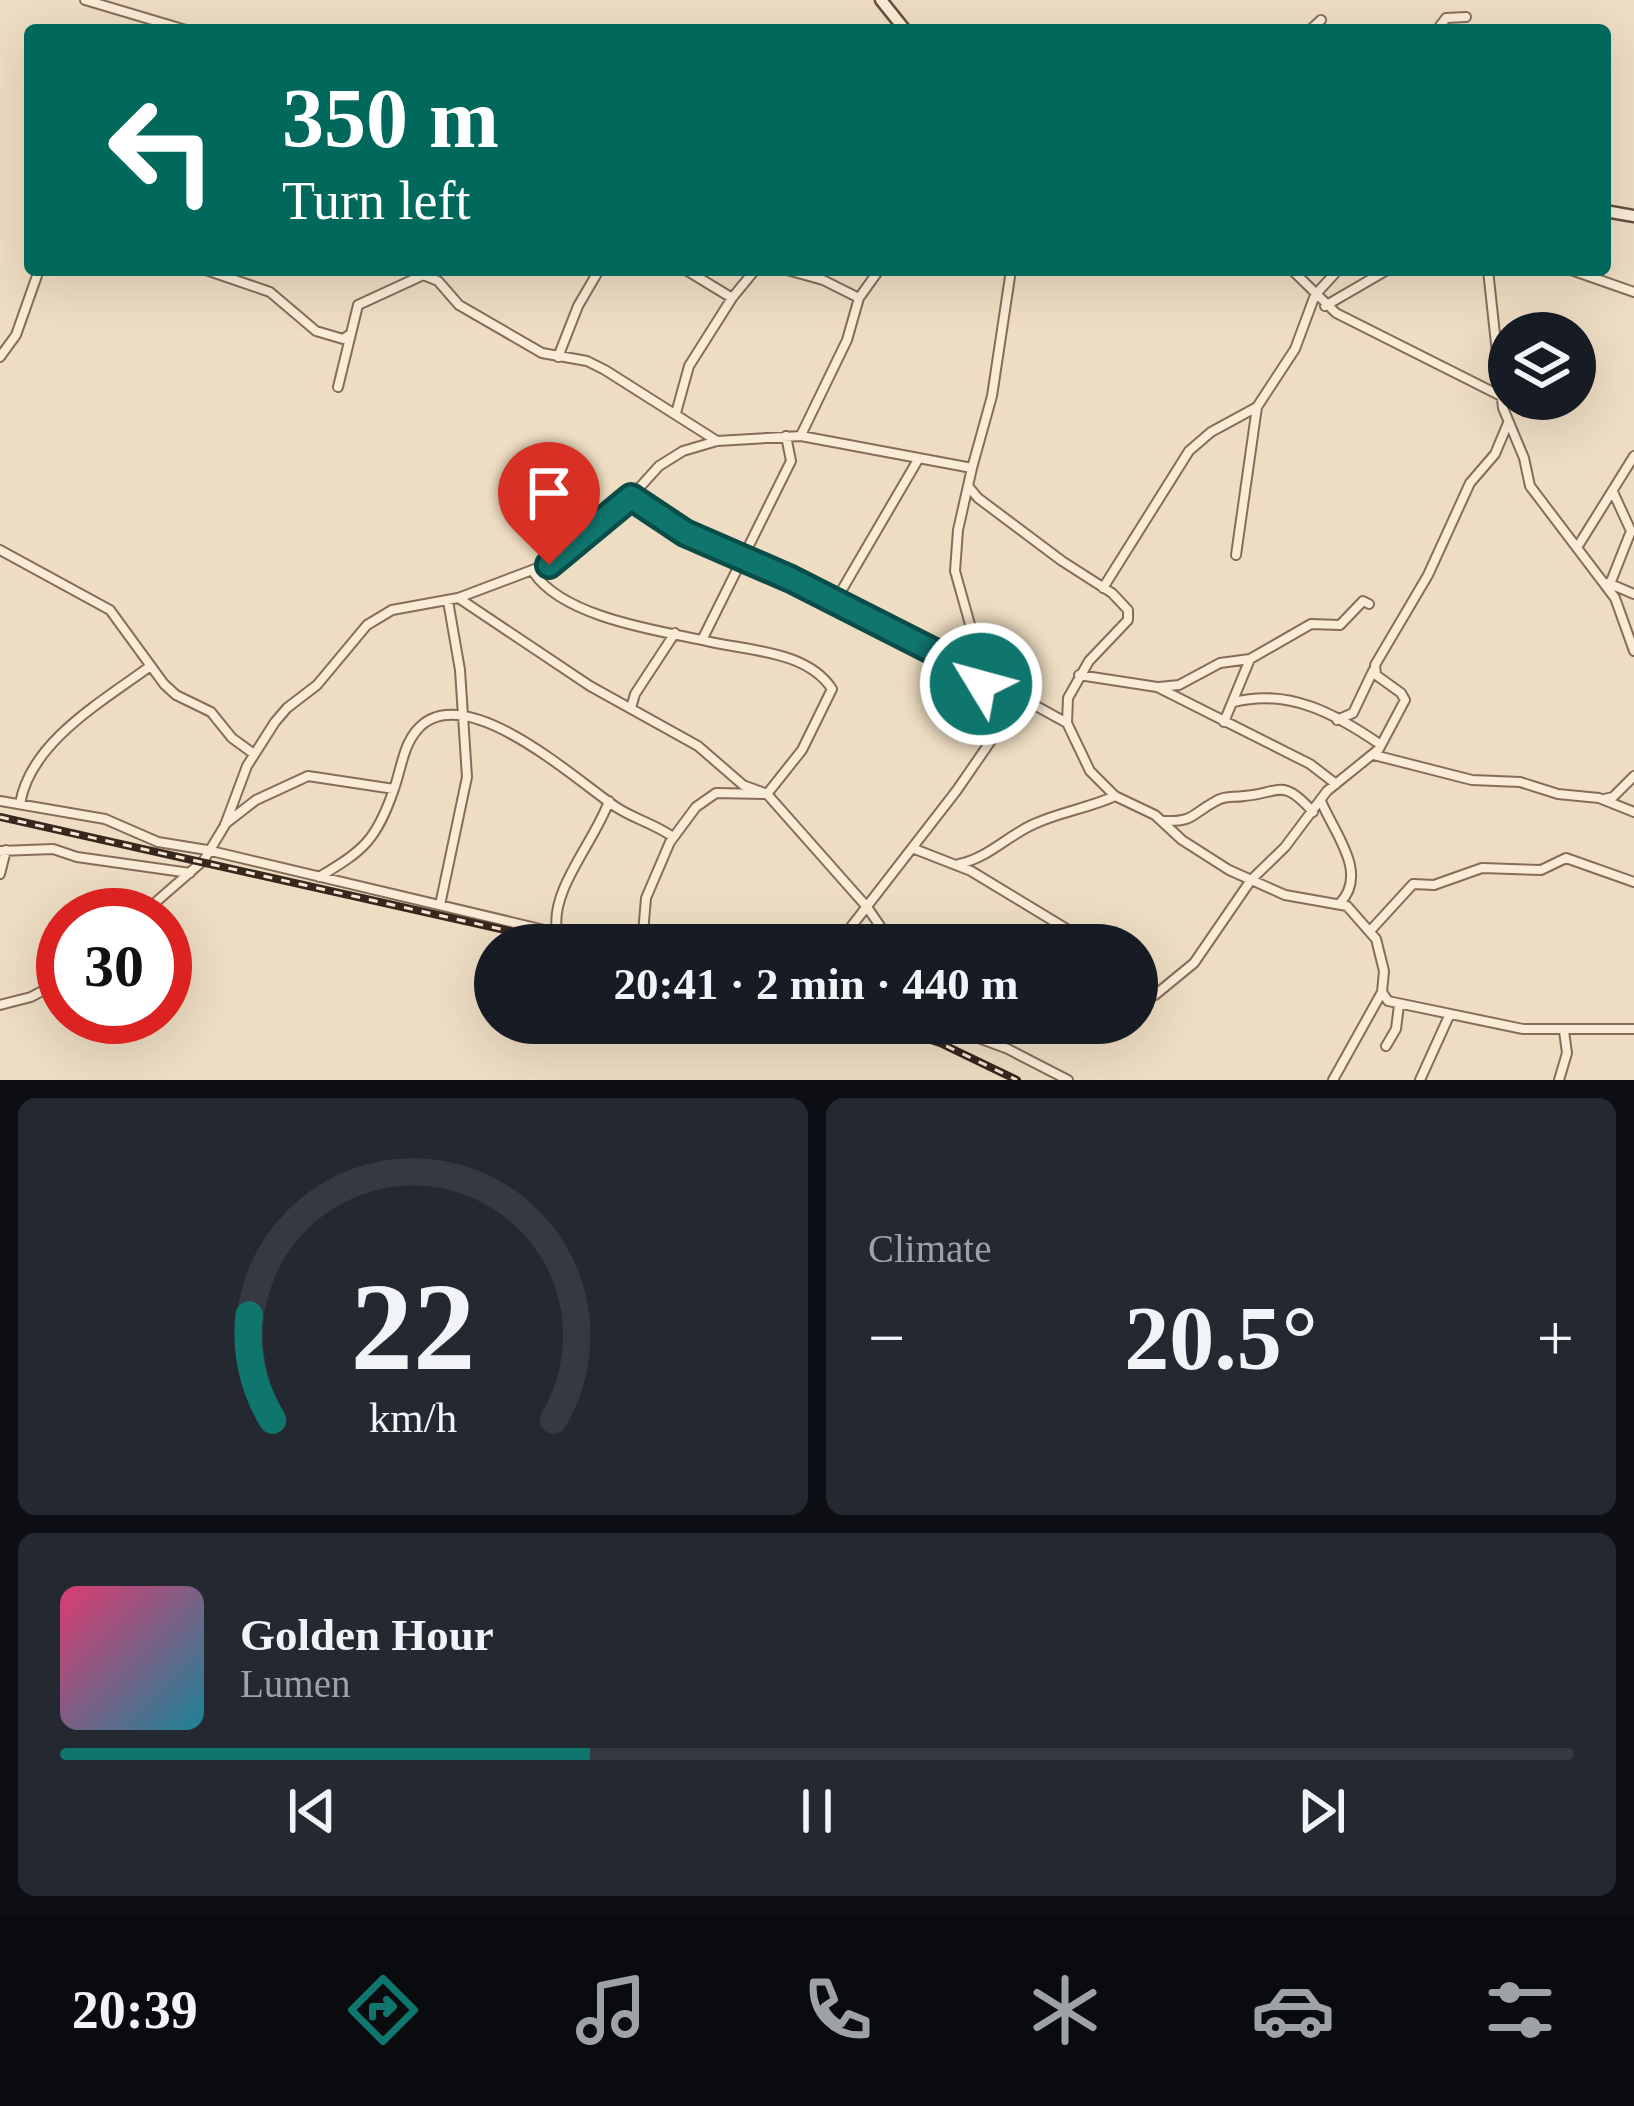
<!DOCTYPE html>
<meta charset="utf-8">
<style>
body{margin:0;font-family:"Times New Roman",serif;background:#242831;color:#f1f3f6;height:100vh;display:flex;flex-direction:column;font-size:45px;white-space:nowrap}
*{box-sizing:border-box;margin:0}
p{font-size:39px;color:#9ea1a6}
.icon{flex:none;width:66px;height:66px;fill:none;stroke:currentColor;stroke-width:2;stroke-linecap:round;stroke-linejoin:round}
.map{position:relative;height:1080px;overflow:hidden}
.details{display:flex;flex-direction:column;gap:18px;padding:18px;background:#0d0f14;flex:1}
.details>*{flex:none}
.guide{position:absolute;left:24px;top:24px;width:1587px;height:252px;border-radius:12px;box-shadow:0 12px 48px #0002;background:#00695c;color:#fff;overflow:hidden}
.tools{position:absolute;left:1488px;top:312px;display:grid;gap:24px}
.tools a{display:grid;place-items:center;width:108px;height:108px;border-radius:50%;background:#171b24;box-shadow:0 12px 48px #0002;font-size:60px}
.speed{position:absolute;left:36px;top:888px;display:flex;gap:24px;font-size:60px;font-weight:700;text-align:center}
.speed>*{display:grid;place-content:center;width:156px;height:156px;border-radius:50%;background:#171b24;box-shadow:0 12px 48px #0002;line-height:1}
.speed .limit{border:18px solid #d22;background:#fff;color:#111}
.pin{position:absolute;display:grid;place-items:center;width:102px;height:102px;color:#fff;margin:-123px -51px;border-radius:50% 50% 50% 0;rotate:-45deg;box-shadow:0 0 12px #0007}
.pin .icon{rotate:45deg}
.me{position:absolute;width:132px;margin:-66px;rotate:307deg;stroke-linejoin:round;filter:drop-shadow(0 0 9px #0008)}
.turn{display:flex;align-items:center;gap:42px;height:252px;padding:0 60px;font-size:54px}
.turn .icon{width:156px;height:156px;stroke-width:2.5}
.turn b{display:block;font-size:84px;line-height:102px}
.big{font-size:90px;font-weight:700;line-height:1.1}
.details .card{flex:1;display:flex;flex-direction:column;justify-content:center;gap:18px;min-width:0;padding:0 42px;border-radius:18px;background:#242831}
.details .dial{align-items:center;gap:0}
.dial svg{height:312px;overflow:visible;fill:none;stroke:#363941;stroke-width:7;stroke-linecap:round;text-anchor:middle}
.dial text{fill:#f1f3f6;stroke:none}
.song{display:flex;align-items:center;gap:36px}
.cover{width:144px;height:144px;border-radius:18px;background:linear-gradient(135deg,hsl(340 70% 55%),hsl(190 70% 35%))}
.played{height:12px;border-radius:6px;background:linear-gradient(90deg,#0f766e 35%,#363941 35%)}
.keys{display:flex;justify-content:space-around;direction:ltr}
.heat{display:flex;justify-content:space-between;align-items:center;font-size:66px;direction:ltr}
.details .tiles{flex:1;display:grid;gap:18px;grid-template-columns:1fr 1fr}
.card:last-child{grid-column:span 2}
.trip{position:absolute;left:474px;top:924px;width:684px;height:120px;border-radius:60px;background:#171b24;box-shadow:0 12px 48px #0002;font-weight:700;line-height:120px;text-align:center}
.tab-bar{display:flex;height:192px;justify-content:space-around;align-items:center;background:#090b0e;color:#9ea1a6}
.tab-bar .icon{width:84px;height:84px}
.tab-bar .current{color:#0f766e}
.tab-bar b{font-size:54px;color:#f1f3f6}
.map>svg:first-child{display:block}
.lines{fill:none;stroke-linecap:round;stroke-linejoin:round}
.street-casing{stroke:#876d59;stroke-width:12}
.secondary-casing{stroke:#694f3c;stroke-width:15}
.street{stroke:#f9ebd5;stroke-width:8}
.secondary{stroke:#f9ebd5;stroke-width:10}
.rail-casing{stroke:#37271d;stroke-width:8}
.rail{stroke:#f5e7d1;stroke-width:3;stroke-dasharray:9;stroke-linecap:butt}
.route-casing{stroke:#0a4d48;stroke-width:30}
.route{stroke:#0f766e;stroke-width:21}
</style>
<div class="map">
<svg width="1634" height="1080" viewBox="0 0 1634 1080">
<rect width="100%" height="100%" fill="#eeddc2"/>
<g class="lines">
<defs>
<path id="street" d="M85,0L186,30
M1310,30L1321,20
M1437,30L1446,18L1466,17
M206,270L270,292L316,331L343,339L349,335
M411,270L438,281L459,305L542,353L587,361L605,370L717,441
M686,270L732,298L755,270
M787,270L823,280L859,298
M1292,270L1336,313L1503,397
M1488,270L1503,408L1524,458L1530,486L1615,598L1634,651
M1571,270L1634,292
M1325,306L1387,270
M0,357L16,335L39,270
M558,357L578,306L599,270
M338,387L358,305L421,276
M676,413L689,366L732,298
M801,435L847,340L859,298L879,270
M972,468L958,530L955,571L982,667L981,701L995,732
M968,486L978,498L1062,561L1112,593L1128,610V620L1089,661L1068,698L1067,723L1090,771L1115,796L1155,815L1182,840L1229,870L1285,895L1347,906L1376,939L1384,971L1382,992L1388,1001L1523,1029H1634
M631,497L685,533L791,579L933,649L1067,723
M1578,546L1634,456
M0,550L110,610L164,684L176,695L211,712L232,738L254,754
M1236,555L1257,407L1295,349L1315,295L1338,270
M534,573C563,616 653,630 702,640L791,461L786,436
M1608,583L1634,594
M1610,584L1631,531L1613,492
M1103,588L1189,451L1211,432L1257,407
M460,599L590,686L698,746L743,785L767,794L867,907L893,945
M836,600L919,458
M1079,675L1157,687L1310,764L1336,784
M1159,687L1179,685L1220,663L1250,659L1311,624L1340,625L1363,601L1369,604
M1234,702C1289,688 1336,714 1381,745
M631,708L635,694L675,633
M1337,720L1353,713L1373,671
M1224,722L1250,659
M1374,755L1472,780L1520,782L1558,794L1599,798L1634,812
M1604,799L1613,797L1634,776
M0,801L105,819L158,842L207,850L608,945
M1321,801C1334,833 1369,873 1340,903
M20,804C30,742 103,701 149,667
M1164,821C1195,822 1191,814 1216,801C1226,795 1233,798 1244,796C1280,793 1282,777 1313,812
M225,824L256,800L308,776L394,789
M912,848L971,871L1093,945
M0,851L53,849L77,857L190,873
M959,864C988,858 1007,836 1034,824C1060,812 1089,808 1115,796
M0,874L6,850
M319,877C364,850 376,841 394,789C401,770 403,746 417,730C463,676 577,781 616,807C634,819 655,824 673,837
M440,905L467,777L460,670L448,601
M141,915L204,860L225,825L247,766L275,722L287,708L317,685L367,625L392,610L458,598L556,561L584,533L631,497L659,466L683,451L717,441L801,436L972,468L992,396L1011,270
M557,930C550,890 595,841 609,801
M1370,931L1413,884L1434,885L1482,868L1541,870L1566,858L1634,882
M642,945L646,898L670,842L696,807L716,793L767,794L802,750L832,689C806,649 744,651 702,640
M837,945L957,790L1021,697
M1137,977L1155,995L1194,963L1251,880L1285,847L1327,791L1379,749L1405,700L1401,693L1376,675L1375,665L1428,575L1470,483L1495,454L1508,423
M0,1005L31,997L63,980
M938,1023L1008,1049L1068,1080
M969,1023L984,1040
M1386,1046L1396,1029L1399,1005
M1333,1080L1382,992
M1420,1080L1449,1016
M1559,1080L1567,1053L1564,1031"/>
<path id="secondary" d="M881,0L905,30
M1605,211L1634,216"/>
</defs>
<!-- street casing -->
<use href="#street" class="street-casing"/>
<!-- secondary casing -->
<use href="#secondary" class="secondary-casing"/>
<!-- street -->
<use href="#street" class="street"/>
<!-- secondary -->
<use href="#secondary" class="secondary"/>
<defs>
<path id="rail" d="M0,817L572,945
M878,1023L940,1043L1017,1080"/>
</defs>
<!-- rail casing -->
<use href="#rail" class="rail-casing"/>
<!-- rail -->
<use href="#rail" class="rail"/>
</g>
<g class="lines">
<defs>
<path id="route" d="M549,565L631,497L685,533L791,579L982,676L981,684"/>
</defs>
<!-- route casing -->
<use href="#route" class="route-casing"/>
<!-- route -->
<use href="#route" class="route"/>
</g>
</svg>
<div class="tools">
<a><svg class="icon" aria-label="layers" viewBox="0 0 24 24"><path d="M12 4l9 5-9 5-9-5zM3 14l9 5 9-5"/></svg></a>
</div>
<div class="speed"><div class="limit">30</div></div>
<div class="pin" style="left:549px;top:565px;background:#d93025"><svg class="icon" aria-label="arrive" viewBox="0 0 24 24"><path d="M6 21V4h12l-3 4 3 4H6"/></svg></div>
<svg class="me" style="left:981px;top:684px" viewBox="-20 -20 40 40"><circle r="17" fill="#0f766e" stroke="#fff" stroke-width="3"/><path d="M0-11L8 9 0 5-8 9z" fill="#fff"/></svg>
<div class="trip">20:41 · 2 min · 440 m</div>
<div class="guide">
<div class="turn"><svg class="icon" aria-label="left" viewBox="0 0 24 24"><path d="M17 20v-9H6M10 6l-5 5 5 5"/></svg><div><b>350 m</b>Turn left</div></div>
</div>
</div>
<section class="details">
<div class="tiles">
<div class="card dial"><svg viewBox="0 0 100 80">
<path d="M14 69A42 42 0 1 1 86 69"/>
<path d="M14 69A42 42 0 0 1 8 42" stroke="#0f766e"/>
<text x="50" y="56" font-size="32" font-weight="700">22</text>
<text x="50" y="72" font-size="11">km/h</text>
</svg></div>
<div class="card"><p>Climate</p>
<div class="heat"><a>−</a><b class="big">20.5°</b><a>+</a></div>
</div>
<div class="card">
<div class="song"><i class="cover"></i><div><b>Golden Hour</b><p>Lumen</p></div></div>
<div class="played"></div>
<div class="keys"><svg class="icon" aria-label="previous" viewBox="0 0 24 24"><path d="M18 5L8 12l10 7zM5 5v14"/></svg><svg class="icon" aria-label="pause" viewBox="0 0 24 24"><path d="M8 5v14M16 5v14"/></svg><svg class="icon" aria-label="next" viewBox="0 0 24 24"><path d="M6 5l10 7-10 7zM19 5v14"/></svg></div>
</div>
</div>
</section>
<nav class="tab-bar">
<b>20:39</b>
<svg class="icon current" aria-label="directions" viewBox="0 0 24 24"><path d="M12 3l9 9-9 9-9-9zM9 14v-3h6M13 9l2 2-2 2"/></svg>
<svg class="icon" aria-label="music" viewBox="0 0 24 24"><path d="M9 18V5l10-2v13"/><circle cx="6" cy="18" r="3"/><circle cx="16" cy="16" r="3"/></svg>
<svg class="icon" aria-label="phone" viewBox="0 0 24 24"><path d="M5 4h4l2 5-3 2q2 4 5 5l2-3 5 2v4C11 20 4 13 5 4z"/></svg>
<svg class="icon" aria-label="climate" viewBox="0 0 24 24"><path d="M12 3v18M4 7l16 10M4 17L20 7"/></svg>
<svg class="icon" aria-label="car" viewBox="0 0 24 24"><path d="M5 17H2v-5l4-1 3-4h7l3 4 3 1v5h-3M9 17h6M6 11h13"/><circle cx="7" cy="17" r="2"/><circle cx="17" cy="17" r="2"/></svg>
<svg class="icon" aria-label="filters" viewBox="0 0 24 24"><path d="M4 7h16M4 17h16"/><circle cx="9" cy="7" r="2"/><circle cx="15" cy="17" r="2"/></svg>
</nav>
